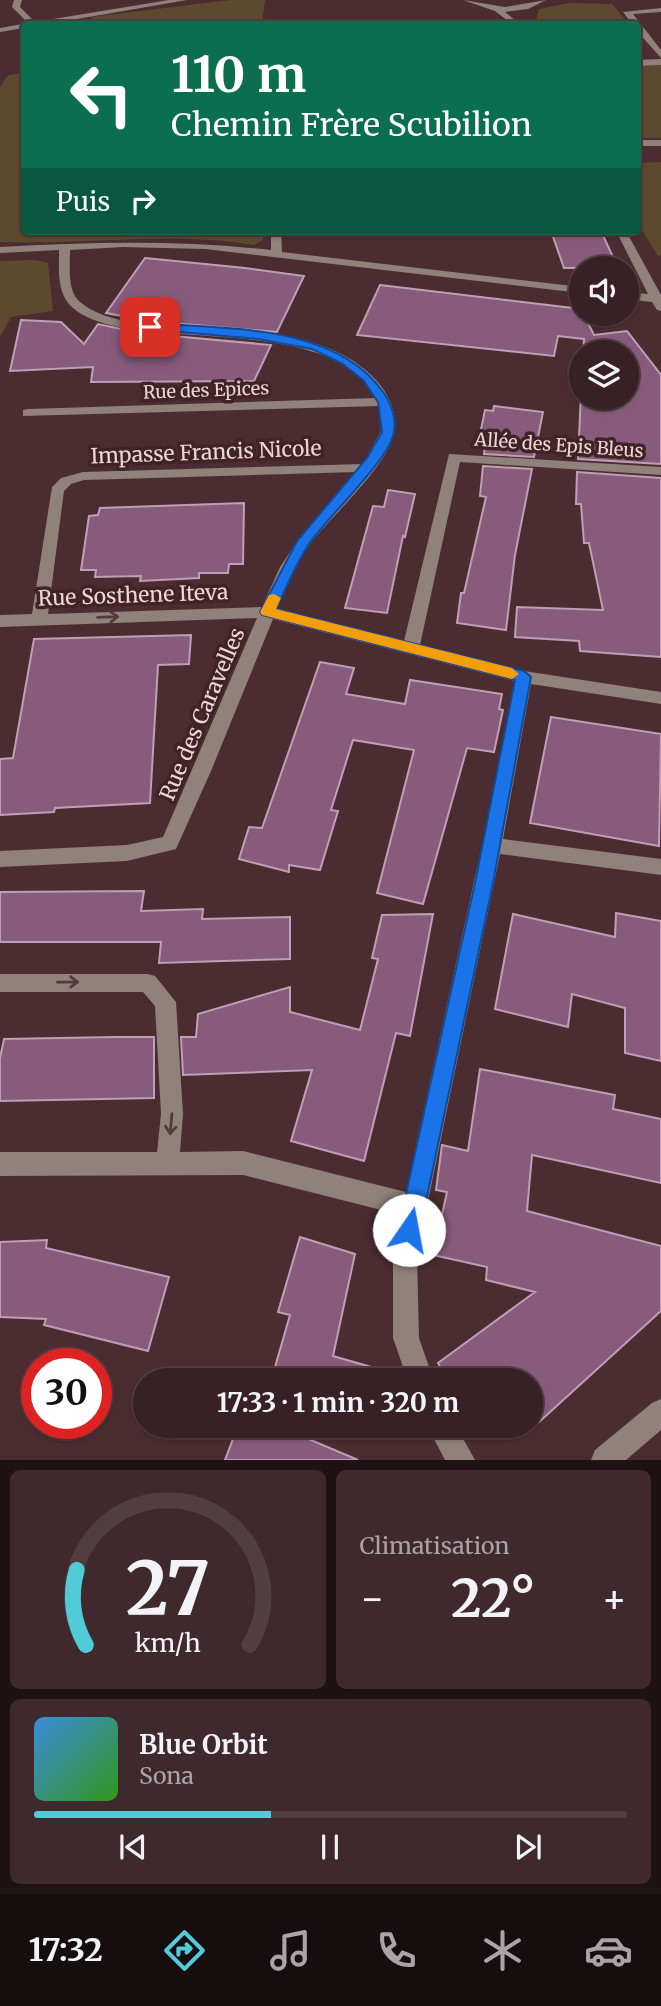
<!DOCTYPE html>
<html lang="fr">
<meta charset="utf-8">
<style>
body{margin:0;font-family:Merriweather,serif;background:#3f292d;color:#f1f3f6;height:100vh;display:flex;flex-direction:column;font-size:26px;white-space:nowrap}
*{box-sizing:border-box;margin:0}
p{font-size:23px;color:#aba3a7}
.icon{flex:none;width:38px;height:38px;fill:none;stroke:currentColor;stroke-width:2;stroke-linecap:round;stroke-linejoin:round}
.map{position:relative;height:1460px;overflow:hidden}
.side{display:flex;flex-direction:column;gap:10px;padding:10px;background:#1f1214;flex:1}
.side>*{flex:none}
.top-card{position:absolute;left:21px;top:21px;width:620px;height:214px;border-radius:7px;box-shadow:0 2px 5px #0004,0 0 0 2px #523e42;background:#0b6e4f;color:#fff;overflow:hidden}
.fabs{position:absolute;left:569px;top:256px;display:grid;gap:14px}
.fabs a{display:grid;place-items:center;width:70px;height:70px;border-radius:50%;background:#382125;box-shadow:0 2px 5px #0004,0 0 0 2px #523e42;font-size:35px}
.speed{position:absolute;left:21px;top:1348px;display:flex;gap:14px;font-size:35px;font-weight:700;text-align:center}
.speed>*{display:grid;place-content:center;width:91px;height:91px;border-radius:50%;background:#382125;box-shadow:0 2px 5px #0004,0 0 0 2px #523e42;line-height:1}
.speed .limit{border:10px solid #d22;background:#fff;color:#111}
.pin{position:absolute;display:grid;place-items:center;width:60px;height:60px;color:#fff;margin:-30px;border-radius:14px;box-shadow:0 4px 10px #0006}
.me{position:absolute;width:77px;margin:-38px;rotate:12deg;stroke-linejoin:round;filter:drop-shadow(0 0 5px #0008)}
.turn{display:flex;align-items:center;gap:24px;height:147px;padding:0 35px;font-size:32px}
.turn .icon{width:91px;height:91px;stroke-width:2.5}
.turn b{display:block;font-size:49px;line-height:60px}
.then{display:flex;align-items:center;height:66px;padding:0 35px;background:#0003;gap:14px;font-size:26px}
.big{font-size:52px;font-weight:700;line-height:1.1}
.side .tile{flex:1;display:flex;flex-direction:column;justify-content:center;gap:10px;min-width:0;padding:0 24px;border-radius:10px;background:#3f292d}
.side .dial{align-items:center;gap:0}
.dial svg{height:182px;overflow:visible;fill:none;stroke:#523e42;stroke-width:7;stroke-linecap:round;text-anchor:middle}
.dial text{fill:#f1f3f6;stroke:none}
.song{display:flex;align-items:center;gap:21px}
.cover{width:84px;height:84px;border-radius:10px;background:linear-gradient(135deg,hsl(210 70% 55%),hsl(110 70% 35%))}
.played{height:7px;border-radius:4px;background:linear-gradient(90deg,#52cbd8 40%,#523e42 40%)}
.keys{display:flex;justify-content:space-around;direction:ltr}
.heat{display:flex;justify-content:space-between;align-items:center;font-size:38px;direction:ltr}
.side .tiles{flex:1;display:grid;gap:10px;grid-template-columns:1fr 1fr}
.tile:last-child{grid-column:span 2}
.trip{position:absolute;left:133px;top:1368px;width:410px;height:70px;border-radius:35px;background:#382125;box-shadow:0 2px 5px #0004,0 0 0 2px #523e42;font-weight:700;line-height:70px;text-align:center}
.dock{display:flex;height:112px;justify-content:space-around;align-items:center;background:#160d0f;color:#aba3a7}
.dock .icon{width:49px;height:49px}
.dock .selected{color:#52cbd8}
.dock b{font-size:32px;color:#f1f3f6}
.map>svg:first-child{display:block}
.green{fill:#5d4a2e}
.building{fill:#885b7c;stroke:#be9fb5;stroke-width:2}
.lines{fill:none;stroke-linecap:round;stroke-linejoin:round}
.minor{fill:#91817b;fill-rule:evenodd}
.oneway{stroke:#543a3c}
.route{fill:#1a73e8;stroke:#114b97;stroke-width:2}
.slow{fill:#f59e0b}
.labels{text-anchor:middle;dominant-baseline:central;stroke-width:7;stroke-linejoin:round;paint-order:stroke}
.far-street-label{font-size:18px;fill:#ebd7d9;stroke:#402227}
.street-label{font-size:21px;fill:#ebd7d9;stroke:#402227}
</style>
<div class="map">
<svg width="661" height="1460" viewBox="0 0 661 1460">
<rect width="100%" height="100%" fill="#4b2c31"/>
<!-- green -->
<path class="green" d="M230,0H265L262,24H96L91,17Z
M569,3L612,4L629,24H535L539,9Z
M661,65V138H637V66Z
M24,73V231H263V240L254,245C170,231 85,245 0,242V87L8,75Z
M661,162V255L658,256L637,222V163Z
M35,260L48,263L53,311L11,317L0,337V261Z"/>
<!-- building -->
<path class="building" d="M551,231H601L618,268H564Z
M145,258L245,268L304,276L277,332L149,321L106,313Z
M380,285L581,309L594,335L627,331L661,375V464L578,459L581,394V397H626V352H583L584,339L558,336L554,356L357,335Z
M21,320L61,322L84,344L98,324L140,333L271,345L254,381L91,382L93,367L10,371Z
M494,406L543,412L534,457L484,454L485,445L478,444L485,410L493,411Z
M483,466L532,469L515,555L506,630L457,623L461,593H464L486,497L480,496Z
M577,472L661,478V657L580,651L579,641L515,637L517,607L603,610L589,543H584L581,504H576Z
M388,490L415,494L405,537L403,536L387,613L345,608L373,506L384,507Z
M244,503L243,564H229L228,573H199V578L140,581L141,576L95,577L96,570H81L89,516L98,515L100,508Z
M191,635L189,664L158,665L150,803L55,808L54,812L0,815V759L13,758L34,639Z
M320,662L354,668L346,694L405,704L410,680L502,694L499,709L503,710L494,752L467,748L423,904L377,893L414,750L353,740L331,810L338,811L320,870L289,865V872L239,859L249,827L262,828Z
M551,717L661,734L659,846L530,823Z
M144,891L141,911L203,909L202,919L290,917V959L159,963L161,942H0V892Z
M616,913L661,921V1061L625,1053V1008L572,994L568,1027L495,1009L513,914L615,937Z
M433,914L410,1036L396,1033L364,1161L291,1141L312,1070L183,1075L181,1037H196L198,1014L290,987V1012L360,1030L378,959L372,958L382,915Z
M115,1037H154V1098L0,1101V1058L4,1039Z
M480,1069L615,1095L613,1109L661,1119V1183L532,1155L527,1211L661,1246V1311L538,1423L530,1413V1381H448L438,1363L535,1292L486,1280L487,1267L433,1255L447,1192L436,1190L442,1145L468,1151Z
M300,1237L355,1254L333,1356L392,1373L391,1381H271L290,1315L278,1312Z
M47,1240L46,1248L169,1277L148,1351L44,1325L46,1319L0,1317V1242Z
M238,1426H278L358,1460H225Z"/>
<g class="lines">
<!-- minor -->
<path class="minor" d="M14,0H22L20,7L35,22L169,0H187L48,24H24V28L0,32V28L28,23L12,7Z
M463,0L505,7L546,0L528,9L505,12L520,24H512L495,11Z
M661,8V12L633,14L661,50V58L637,31V24H632L623,12Z
M661,59V65L637,66V60Z
M637,140H661V146H637Z
M271,231H281L282,252L581,287V293L205,249L123,247L70,250C70,265 67,290 79,301C98,318 125,321 149,324C218,332 325,323 376,380C388,393 396,410 395,428C392,464 329,517 308,547C294,566 285,588 277,609L404,641L449,454L661,467V475L460,462L420,645L524,671L661,692V704L531,684L503,839L661,859V875L500,854L417,1254L419,1338L434,1381H408L393,1338V1254L401,1215L243,1175L0,1176V1152H157L161,1114L155,1006L143,992H0V974H148L155,976L176,1002L183,1114L180,1152L243,1151L406,1192L482,845L515,681L273,619L211,771L176,849L127,861L0,867V851L127,845L163,837L257,618L0,627V615L32,614L52,487L61,478L83,472L363,464L381,431L379,406L23,416V410L28,409L376,398C336,322 182,344 110,325C95,321 78,315 68,303C57,288 59,268 59,250L0,253V247C92,242 180,240 271,250ZM357,472L298,540L280,567L262,607L48,614L64,491L71,484L84,480Z
M616,231H626L661,295V311L657,310L652,302L626,299V292L648,294Z
M661,1399V1430L626,1460H591L595,1450L652,1403Z
M427,1426H456L475,1460H445Z"/>
</g>
<!-- one-way arrows -->
<defs><path id="oneway-shaft" d="M-6 0H5M1.5-3L5.5 0L1.5 3" fill="none" stroke-width="1.6" stroke-linecap="round" stroke-linejoin="round" transform="scale(1.75)"/></defs>
<g class="oneway">
<use href="#oneway-shaft" transform="translate(108 617) rotate(-2)"/>
<use href="#oneway-shaft" transform="translate(68 982) rotate(-1)"/>
<use href="#oneway-shaft" transform="translate(171 1124) rotate(95)"/>
</g>
<!-- route -->
<path class="route" d="M150,323C225,329 336,324 383,392C390,401 397,419 394,432C388,463 326,517 307,547C295,566 286,588 276,609L524,671L531,677L493,883L420,1230L417,1238L409,1241L402,1238L398,1230L475,883L515,680L262,615L260,612L297,541L367,458L382,432L378,402L364,381L343,364L312,349L258,339L146,329V324Z"/>
<!-- slow -->
<path class="slow" d="M274,594L281,598L276,609L512,668L519,674L512,679L262,615L260,612L269,595Z"/>
<g class="labels">
<!-- far-street labels -->
<g class="far-street-label">
<text transform="translate(206 390) rotate(-2)">Rue des Epices</text>
<text transform="translate(559 445) rotate(4)">Allée des Epis Bleus</text>
</g>
<!-- street labels -->
<g class="street-label">
<text transform="translate(206 452) rotate(-2)">Impasse Francis Nicole</text>
<text transform="translate(133 595) rotate(-2)">Rue Sosthene Iteva</text>
<text transform="translate(202 714) rotate(-67)">Rue des Caravelles</text>
</g>
</g>
</svg>
<div class="fabs">
<a><svg class="icon" aria-label="sound" viewBox="0 0 24 24"><path d="M4 9h4l5-4v14l-5-4H4zM17 9q2 3 0 6"/></svg></a>
<a><svg class="icon" aria-label="layers" viewBox="0 0 24 24"><path d="M12 4l9 5-9 5-9-5zM3 14l9 5 9-5"/></svg></a>
</div>
<div class="speed"><div class="limit">30</div></div>
<div class="pin" style="left:150px;top:327px;background:#d93025"><svg class="icon" aria-label="arrive" viewBox="0 0 24 24"><path d="M6 21V4h12l-3 4 3 4H6"/></svg></div>
<svg class="me" style="left:409px;top:1230px" viewBox="-20 -20 40 40"><circle r="19" fill="#fff"/><path d="M0-13L10 11 0 6-10 11z" fill="#1a73e8"/></svg>
<div class="trip">17:33 · 1 min · 320 m</div>
<div class="top-card">
<div class="turn"><svg class="icon" aria-label="left" viewBox="0 0 24 24"><path d="M17 20v-9H6M10 6l-5 5 5 5"/></svg><div><b>110 m</b>Chemin Frère Scubilion</div></div>
<div class="then">Puis<svg class="icon" aria-label="right" viewBox="0 0 24 24"><path d="M7 20v-9h11M14 6l5 5-5 5"/></svg></div>
</div>
</div>
<section class="side">
<div class="tiles">
<div class="tile dial"><svg viewBox="0 0 100 80">
<path d="M14 69A42 42 0 1 1 86 69"/>
<path d="M14 69A42 42 0 0 1 10 36" stroke="#52cbd8"/>
<text x="50" y="56" font-size="32" font-weight="700">27</text>
<text x="50" y="72" font-size="11">km/h</text>
</svg></div>
<div class="tile"><p>Climatisation</p>
<div class="heat"><a>−</a><b class="big">22°</b><a>+</a></div>
</div>
<div class="tile">
<div class="song"><i class="cover"></i><div><b>Blue Orbit</b><p>Sona</p></div></div>
<div class="played"></div>
<div class="keys"><svg class="icon" aria-label="previous" viewBox="0 0 24 24"><path d="M18 5L8 12l10 7zM5 5v14"/></svg><svg class="icon" aria-label="pause" viewBox="0 0 24 24"><path d="M8 5v14M16 5v14"/></svg><svg class="icon" aria-label="next" viewBox="0 0 24 24"><path d="M6 5l10 7-10 7zM19 5v14"/></svg></div>
</div>
</div>
</section>
<nav class="dock">
<b>17:32</b>
<svg class="icon selected" aria-label="directions" viewBox="0 0 24 24"><path d="M12 3l9 9-9 9-9-9zM9 14v-3h6M13 9l2 2-2 2"/></svg>
<svg class="icon" aria-label="music" viewBox="0 0 24 24"><path d="M9 18V5l10-2v13"/><circle cx="6" cy="18" r="3"/><circle cx="16" cy="16" r="3"/></svg>
<svg class="icon" aria-label="phone" viewBox="0 0 24 24"><path d="M5 4h4l2 5-3 2q2 4 5 5l2-3 5 2v4C11 20 4 13 5 4z"/></svg>
<svg class="icon" aria-label="climate" viewBox="0 0 24 24"><path d="M12 3v18M4 7l16 10M4 17L20 7"/></svg>
<svg class="icon" aria-label="car" viewBox="0 0 24 24"><path d="M5 17H2v-5l4-1 3-4h7l3 4 3 1v5h-3M9 17h6M6 11h13"/><circle cx="7" cy="17" r="2"/><circle cx="17" cy="17" r="2"/></svg>
</nav>
